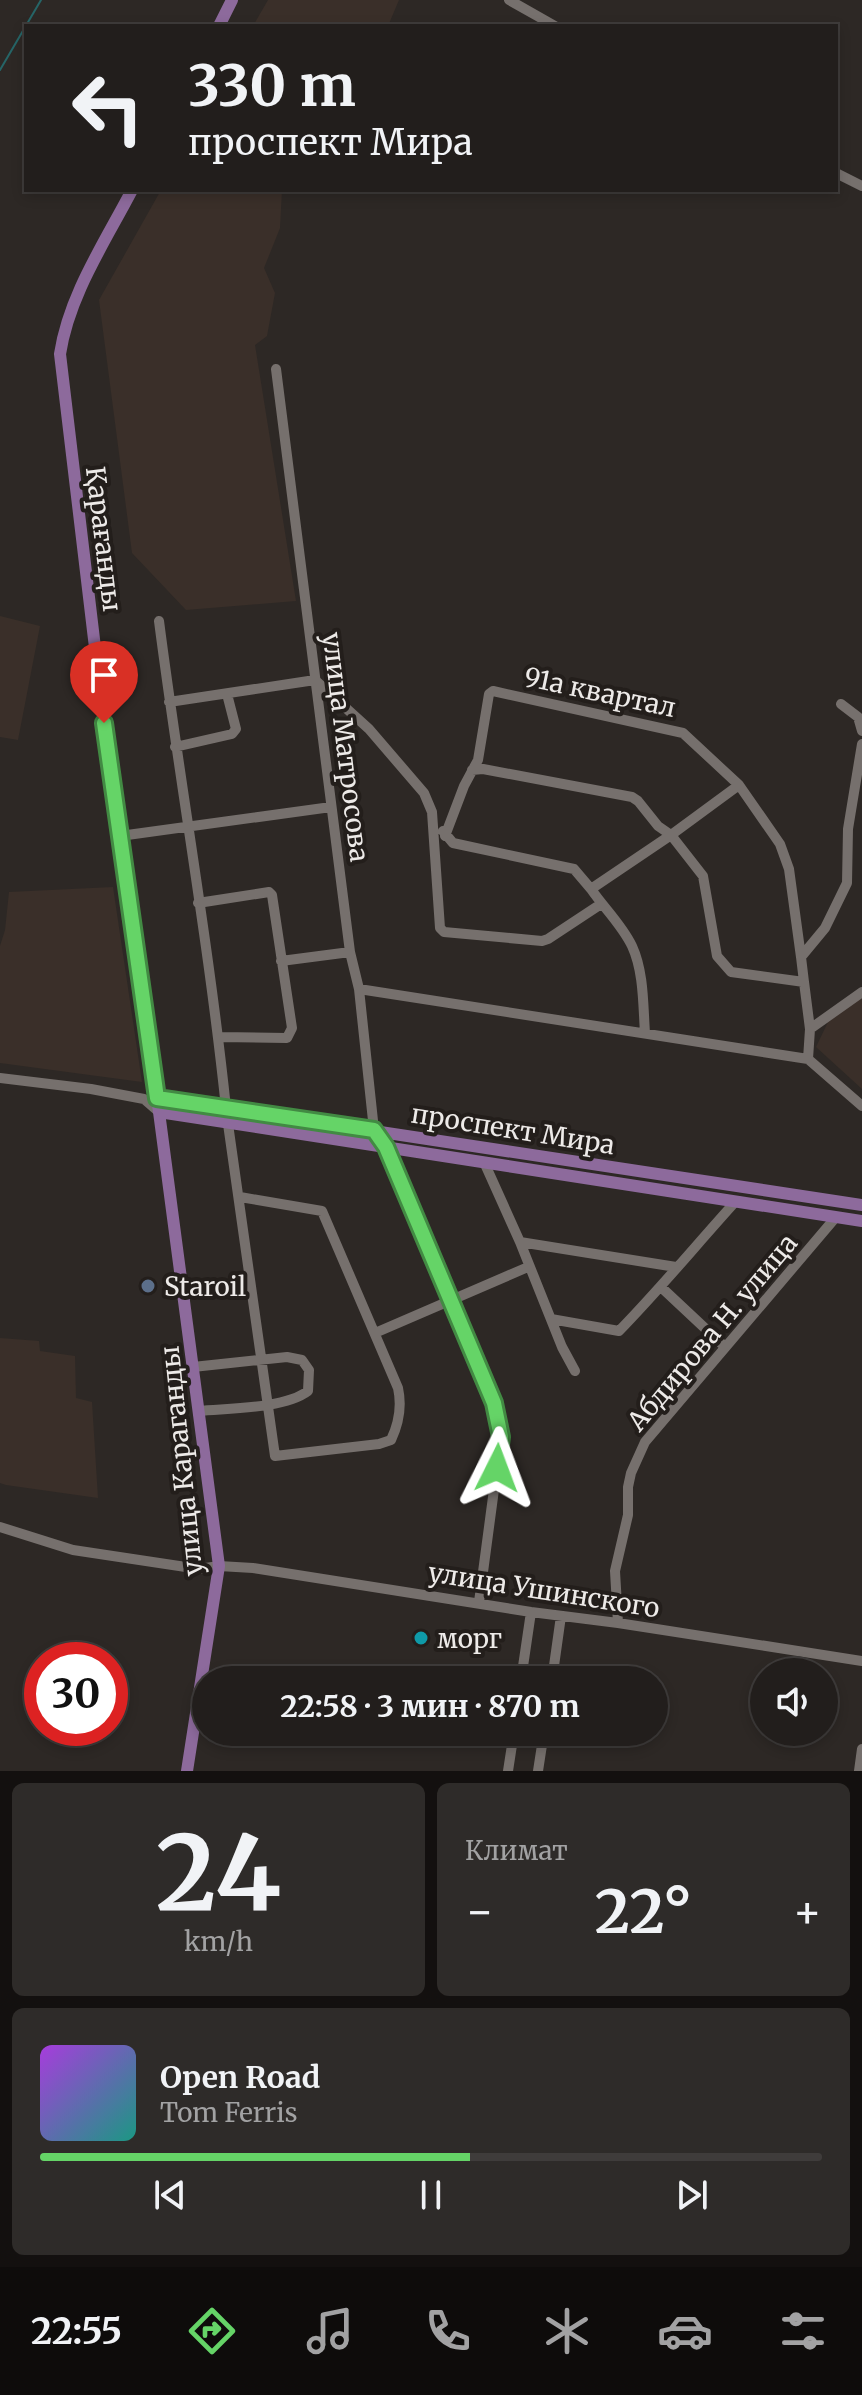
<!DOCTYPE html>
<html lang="ru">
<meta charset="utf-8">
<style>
body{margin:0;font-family:Merriweather,serif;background:#2e2b29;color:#f1f3f6;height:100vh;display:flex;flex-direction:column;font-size:30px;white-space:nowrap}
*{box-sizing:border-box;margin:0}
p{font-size:26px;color:#a2a2a3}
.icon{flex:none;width:44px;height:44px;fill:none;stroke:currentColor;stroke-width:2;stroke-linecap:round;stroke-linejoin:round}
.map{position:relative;height:1771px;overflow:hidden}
.details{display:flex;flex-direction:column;gap:12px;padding:12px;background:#13100f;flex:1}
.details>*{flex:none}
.hud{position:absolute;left:24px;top:24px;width:814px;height:168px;border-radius:0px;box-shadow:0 4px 12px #0003,0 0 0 2px #3f3c3b;background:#221e1c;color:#f1f3f6;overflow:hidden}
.controls{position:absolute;left:750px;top:1658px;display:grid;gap:16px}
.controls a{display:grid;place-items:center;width:88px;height:88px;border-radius:50%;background:#221e1c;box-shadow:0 4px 12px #0003,0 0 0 2px #3f3c3b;font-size:40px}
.speed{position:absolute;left:24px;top:1642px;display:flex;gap:16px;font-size:40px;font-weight:700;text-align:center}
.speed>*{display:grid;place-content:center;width:104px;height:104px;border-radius:50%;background:#221e1c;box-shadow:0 4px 12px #0003,0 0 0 2px #3f3c3b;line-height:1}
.speed .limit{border:12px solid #d22;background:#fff;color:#111}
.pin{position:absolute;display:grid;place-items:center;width:68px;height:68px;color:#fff;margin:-82px -34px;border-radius:50% 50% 50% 0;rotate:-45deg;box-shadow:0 0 8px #0007}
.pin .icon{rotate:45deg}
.me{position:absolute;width:88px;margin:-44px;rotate:3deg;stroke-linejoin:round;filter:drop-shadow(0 0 6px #0008)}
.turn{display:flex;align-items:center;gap:28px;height:168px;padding:0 32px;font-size:36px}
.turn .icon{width:104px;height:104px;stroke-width:2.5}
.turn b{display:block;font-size:56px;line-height:68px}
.big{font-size:60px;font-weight:700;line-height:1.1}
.details .card{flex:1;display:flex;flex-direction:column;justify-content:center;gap:12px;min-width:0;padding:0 28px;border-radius:12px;background:#2e2b29}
.details .dial{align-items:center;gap:0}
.dial b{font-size:104px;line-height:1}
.song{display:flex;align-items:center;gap:24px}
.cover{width:96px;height:96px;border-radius:12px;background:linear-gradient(135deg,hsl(280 70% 55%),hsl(170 70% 35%))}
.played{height:8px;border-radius:4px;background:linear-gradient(90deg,#65d467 55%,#3f3c3b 55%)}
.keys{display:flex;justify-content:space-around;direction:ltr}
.heat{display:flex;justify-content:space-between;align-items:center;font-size:44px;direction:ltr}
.details .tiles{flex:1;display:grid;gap:12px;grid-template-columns:1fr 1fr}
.card:last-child{grid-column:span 2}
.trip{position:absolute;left:192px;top:1666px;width:476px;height:80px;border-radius:40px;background:#221e1c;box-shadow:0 4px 12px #0003,0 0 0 2px #3f3c3b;font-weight:700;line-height:80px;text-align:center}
.tabs{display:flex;height:128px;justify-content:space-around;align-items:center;background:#0e0c0b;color:#a2a2a3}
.tabs .icon{width:56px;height:56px}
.tabs .current{color:#65d467}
.tabs b{font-size:36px;color:#f1f3f6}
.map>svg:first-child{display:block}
.built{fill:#3a2f29}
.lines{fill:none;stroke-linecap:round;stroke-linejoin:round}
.stream{stroke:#266567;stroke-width:2}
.minor{stroke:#76706d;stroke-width:10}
.major{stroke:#8d6a9c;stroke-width:12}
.route-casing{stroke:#428a43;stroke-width:20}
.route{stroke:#65d467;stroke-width:14}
.service-dot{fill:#5c6f8a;stroke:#231e1b;stroke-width:3}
.culture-dot{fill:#0f9aa8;stroke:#231e1b;stroke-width:3}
.labels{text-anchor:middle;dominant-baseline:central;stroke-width:8;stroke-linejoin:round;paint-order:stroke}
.street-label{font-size:26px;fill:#edeae8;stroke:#231e1b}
.poi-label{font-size:26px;fill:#edeae8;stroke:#231e1b;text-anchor:start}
</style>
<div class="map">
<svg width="862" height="1771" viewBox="0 0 862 1771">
<rect width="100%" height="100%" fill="#2d2825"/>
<!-- built -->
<path class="built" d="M268,0H399L388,26H253Z
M161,190H282L280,228L264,268L275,293L267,336L255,345L296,601L186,610L132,553L99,300Z
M0,616L40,626L18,740L0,737Z
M113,887L142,1082L0,1063V946L5,930L9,892Z
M862,997V1089L816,1047L828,1022Z
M0,1338L39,1341L40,1351L75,1356L76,1398L92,1402L98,1498L6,1485L0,1483Z"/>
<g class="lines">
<!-- stream -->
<path class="stream" d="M0,70L41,0"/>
<!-- minor -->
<path class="minor" d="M509,0L555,26
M836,173L862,186
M276,369L350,952L359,989L374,1130L386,1147L494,1403L501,1437L479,1602
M159,621C180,784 209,945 226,1108
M169,702L315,680L369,729L424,793L432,812L440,928L444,932L542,941L548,939L601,904
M841,704L858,717L862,731
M175,747L232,734L236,729L227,694
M472,770L483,769L632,797L638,801L658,826L671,835L703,876L717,956L731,972L804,982L801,957L825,928L847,883L848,829L862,744
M443,831L453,843L574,869L591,889
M120,836L331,807
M445,836L464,786L478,760L489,694L493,691L683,733L739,785L780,844L789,869L801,957
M198,903L269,892L272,895L292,1028L287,1038L219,1037
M281,961L350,952
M804,982L810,1029
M359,989L808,1059L810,1029L862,992
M645,1033C643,1005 644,972 632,946C622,925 604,908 591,889L671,835L739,785
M808,1059L862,1106
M0,1078L91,1089L144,1099L159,1112
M228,1124L275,1456L379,1444L391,1440C399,1423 402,1406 398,1388L322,1211L240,1197
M484,1162L520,1242L562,1347L575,1371
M520,1242L676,1267
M662,1288L725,1347
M551,1319L619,1331C660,1289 697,1244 736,1201
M375,1333L528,1267
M193,1367L287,1357L302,1360L309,1370L308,1391C284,1409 229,1408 199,1411
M0,1527L73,1550L199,1569L219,1566L253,1568L531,1612L618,1623L862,1661
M618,1623L615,1571L628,1515V1487L631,1473L645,1442L836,1217
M521,1680L531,1612
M552,1680L561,1616
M508,1771L514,1732
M538,1771L544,1732
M859,1771L862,1749"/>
<!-- major -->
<path class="major" d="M219,26L232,0
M132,190C105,242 69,295 60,354L104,723L159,1112L219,1566L187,1771
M157,1098L862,1205
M159,1112L862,1221"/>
</g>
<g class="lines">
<defs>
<path id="route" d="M104,723L157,1098L374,1130L386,1147L494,1403L501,1437L497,1468"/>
</defs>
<!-- route casing -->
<use href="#route" class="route-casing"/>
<!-- route -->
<use href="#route" class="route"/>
</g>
<!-- markers -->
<circle class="service-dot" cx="148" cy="1286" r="8"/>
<circle class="culture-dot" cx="421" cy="1638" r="8"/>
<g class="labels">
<!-- street labels -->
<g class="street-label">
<text transform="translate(104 539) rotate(83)">Қарағанды</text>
<text transform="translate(600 692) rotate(12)">91а квартал</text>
<text transform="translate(346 747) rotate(83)">улица Матросова</text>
<text transform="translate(513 1129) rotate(9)">проспект Мира</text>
<text transform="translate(712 1332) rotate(-50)">Абдирова Н. улица</text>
<text transform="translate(181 1461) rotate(-96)">улица Караганды</text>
<text transform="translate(544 1590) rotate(9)">улица Ушинского</text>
</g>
<!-- poi labels -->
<g class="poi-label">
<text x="164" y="1286">Staroil</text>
<text x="437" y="1638">морг</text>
</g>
</g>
</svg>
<div class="controls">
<a><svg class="icon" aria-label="sound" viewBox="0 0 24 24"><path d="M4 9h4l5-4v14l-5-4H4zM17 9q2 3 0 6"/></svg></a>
</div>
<div class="speed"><div class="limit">30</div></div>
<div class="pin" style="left:104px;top:723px;background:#d93025"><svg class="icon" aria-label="arrive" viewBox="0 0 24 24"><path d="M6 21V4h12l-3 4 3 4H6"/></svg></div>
<svg class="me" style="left:497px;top:1468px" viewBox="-20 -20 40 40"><path d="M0-17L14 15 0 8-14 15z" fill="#65d467" stroke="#fff" stroke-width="4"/></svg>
<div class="trip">22:58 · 3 мин · 870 m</div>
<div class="hud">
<div class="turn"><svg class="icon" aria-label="left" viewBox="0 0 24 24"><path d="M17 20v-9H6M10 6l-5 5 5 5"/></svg><div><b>330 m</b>проспект Мира</div></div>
</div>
</div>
<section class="details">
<div class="tiles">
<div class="card dial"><b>24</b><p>km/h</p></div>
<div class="card"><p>Климат</p>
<div class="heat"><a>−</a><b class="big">22°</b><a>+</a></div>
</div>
<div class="card">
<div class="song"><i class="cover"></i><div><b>Open Road</b><p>Tom Ferris</p></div></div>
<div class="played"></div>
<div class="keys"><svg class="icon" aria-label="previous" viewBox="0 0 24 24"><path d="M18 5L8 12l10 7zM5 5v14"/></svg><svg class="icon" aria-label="pause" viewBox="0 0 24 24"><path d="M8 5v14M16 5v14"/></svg><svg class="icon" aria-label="next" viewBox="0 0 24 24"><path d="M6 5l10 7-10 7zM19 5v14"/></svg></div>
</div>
</div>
</section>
<nav class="tabs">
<b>22:55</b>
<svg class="icon current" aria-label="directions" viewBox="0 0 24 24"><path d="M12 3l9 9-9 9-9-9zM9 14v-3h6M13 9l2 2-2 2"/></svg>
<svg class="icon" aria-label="music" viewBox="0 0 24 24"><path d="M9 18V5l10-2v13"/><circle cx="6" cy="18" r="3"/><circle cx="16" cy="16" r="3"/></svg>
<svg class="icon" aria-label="phone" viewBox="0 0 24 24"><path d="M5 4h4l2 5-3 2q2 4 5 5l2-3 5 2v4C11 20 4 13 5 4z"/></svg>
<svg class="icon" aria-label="climate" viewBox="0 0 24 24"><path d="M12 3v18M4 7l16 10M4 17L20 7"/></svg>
<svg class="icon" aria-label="car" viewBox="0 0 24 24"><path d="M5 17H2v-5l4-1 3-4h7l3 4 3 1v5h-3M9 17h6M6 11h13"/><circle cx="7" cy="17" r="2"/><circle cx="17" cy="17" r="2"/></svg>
<svg class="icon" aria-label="filters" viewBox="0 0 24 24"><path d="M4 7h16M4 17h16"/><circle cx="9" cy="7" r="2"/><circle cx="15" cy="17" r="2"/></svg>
</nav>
